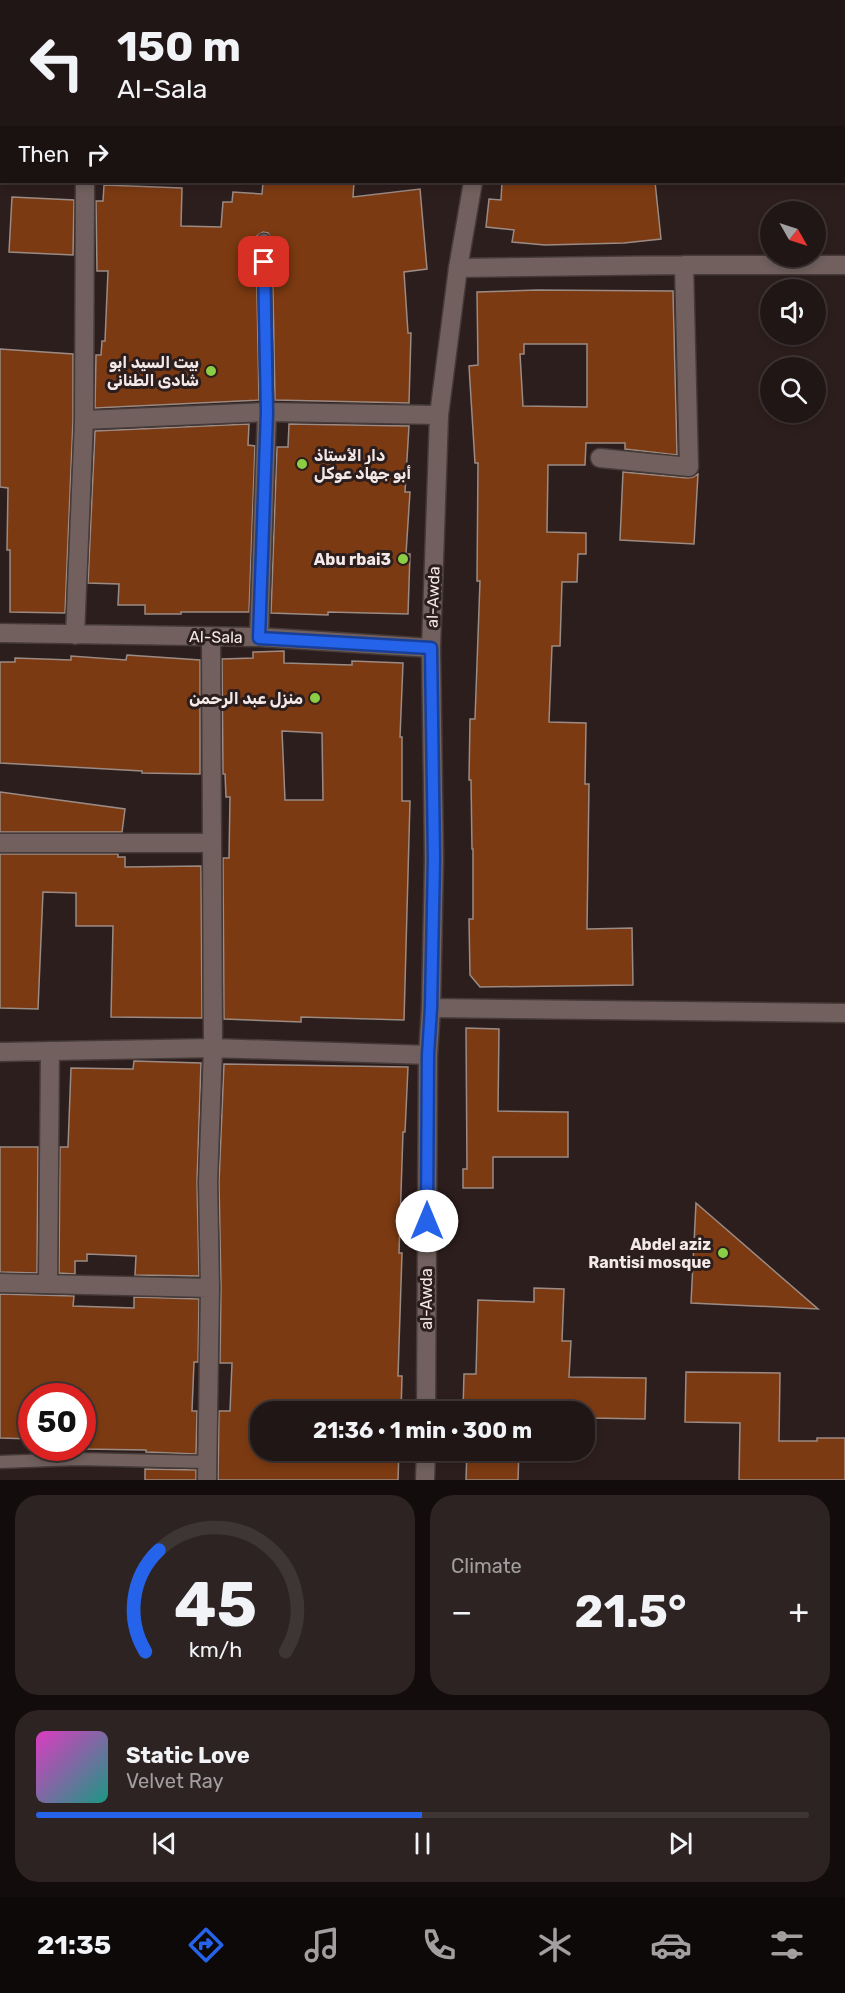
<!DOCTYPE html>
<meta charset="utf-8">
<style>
body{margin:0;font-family:Rubik,"Noto Sans Arabic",sans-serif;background:#2d2323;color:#f1f3f6;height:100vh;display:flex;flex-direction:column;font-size:22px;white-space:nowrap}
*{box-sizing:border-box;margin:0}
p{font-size:20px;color:#a29fa1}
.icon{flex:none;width:33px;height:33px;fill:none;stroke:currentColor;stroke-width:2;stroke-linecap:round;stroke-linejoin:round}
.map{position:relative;height:1480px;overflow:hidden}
.side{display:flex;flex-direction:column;gap:15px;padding:15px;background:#120c0c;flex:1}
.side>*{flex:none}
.guide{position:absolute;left:0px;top:0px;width:846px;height:183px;box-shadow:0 3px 9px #0003,0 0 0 2px #3e3535;background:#211616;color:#f1f3f6;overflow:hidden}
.needle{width:39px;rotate:129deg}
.tools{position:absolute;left:760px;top:201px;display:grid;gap:12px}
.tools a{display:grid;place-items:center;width:66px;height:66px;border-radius:50%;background:#211616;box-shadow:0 3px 9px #0003,0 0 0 2px #3e3535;font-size:30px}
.speed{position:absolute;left:18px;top:1383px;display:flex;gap:12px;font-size:30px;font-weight:700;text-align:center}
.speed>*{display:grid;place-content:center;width:78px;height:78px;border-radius:50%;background:#211616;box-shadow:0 3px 9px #0003,0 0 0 2px #3e3535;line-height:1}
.speed .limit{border:9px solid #d22;background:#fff;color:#111}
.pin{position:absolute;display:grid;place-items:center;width:51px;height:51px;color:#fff;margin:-26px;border-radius:12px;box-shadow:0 3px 9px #0006}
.me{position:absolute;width:66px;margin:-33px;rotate:0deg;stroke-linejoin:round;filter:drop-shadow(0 0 4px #0008)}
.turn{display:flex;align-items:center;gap:21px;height:126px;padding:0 18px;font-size:27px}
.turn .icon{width:78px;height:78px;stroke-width:2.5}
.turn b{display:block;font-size:42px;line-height:51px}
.then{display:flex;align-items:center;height:57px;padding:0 18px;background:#0003;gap:12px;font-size:22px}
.big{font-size:45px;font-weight:700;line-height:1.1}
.side .widget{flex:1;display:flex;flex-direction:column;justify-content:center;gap:9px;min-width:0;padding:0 21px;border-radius:24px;background:#2d2323}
.side .dial{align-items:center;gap:0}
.dial svg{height:156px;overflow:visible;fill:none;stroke:#3e3535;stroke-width:7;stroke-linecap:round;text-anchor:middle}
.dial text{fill:#f1f3f6;stroke:none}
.song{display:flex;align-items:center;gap:18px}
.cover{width:72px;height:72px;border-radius:9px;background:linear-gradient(135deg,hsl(310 70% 55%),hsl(170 70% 35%))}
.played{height:6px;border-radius:3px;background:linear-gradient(90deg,#2563eb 50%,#3e3535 50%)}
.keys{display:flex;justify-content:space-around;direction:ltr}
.heat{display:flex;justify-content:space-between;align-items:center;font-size:33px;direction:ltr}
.side .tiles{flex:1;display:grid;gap:15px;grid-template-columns:1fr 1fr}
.widget:last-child{grid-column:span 2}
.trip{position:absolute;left:250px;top:1401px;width:345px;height:60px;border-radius:24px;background:#211616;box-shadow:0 3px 9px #0003,0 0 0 2px #3e3535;font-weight:700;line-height:60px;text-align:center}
.menu{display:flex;height:96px;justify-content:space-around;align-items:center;background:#0d0909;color:#a29fa1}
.menu .icon{width:42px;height:42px}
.menu .active{color:#2563eb}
.menu b{font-size:27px;color:#f1f3f6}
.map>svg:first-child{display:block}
.building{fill:#7b3a12;stroke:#9b8b84;stroke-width:1.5;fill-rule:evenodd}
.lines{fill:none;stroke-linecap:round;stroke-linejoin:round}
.lane-casing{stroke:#453a38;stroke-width:15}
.street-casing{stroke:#453a38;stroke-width:21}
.secondary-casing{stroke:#453a38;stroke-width:21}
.lane{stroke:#71605d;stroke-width:12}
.street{stroke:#71605d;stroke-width:18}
.secondary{stroke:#71605d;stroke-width:18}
.route-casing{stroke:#184099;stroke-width:15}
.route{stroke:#2563eb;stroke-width:10}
.poi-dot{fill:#8bce46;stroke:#2c1e1d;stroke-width:2}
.labels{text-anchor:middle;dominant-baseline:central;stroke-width:6;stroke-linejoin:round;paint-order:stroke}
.poi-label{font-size:16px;font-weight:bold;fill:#f3e9e8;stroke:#2c1e1d;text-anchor:end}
.street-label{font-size:16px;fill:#f3e9e8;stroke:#2c1e1d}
</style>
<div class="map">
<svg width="845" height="1480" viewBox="0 0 845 1480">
<rect width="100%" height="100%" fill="#2c1e1d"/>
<!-- building -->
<path class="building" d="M263,182H354L353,197L420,189L427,269L404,272L408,333H411L409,403L275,400L272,240L268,233L263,232L257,236L256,240L259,400L95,408L96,355H101L102,341H105L108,271H97L96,201H103L104,185L182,188L181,226L221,227L223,202H232L233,192L262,194Z
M502,182H655L661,239L624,243L545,245L512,242L514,230L486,227L489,199L501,200Z
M12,197L74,200L73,255L9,252Z
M537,290L673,291L677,455L625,449V443H586L585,465H548L547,532L586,533V554H578L577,582H562L560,646H552L549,722L586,723L585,784H589L587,929L632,928L633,985L480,987L470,975L469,919H473V849H472L471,780H469L470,719H475L480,581H477L478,463H475L469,366L478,365L477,292ZM524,344H587V407L523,406L520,354H524Z
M0,349L73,354V420L65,613L10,612V550H7L8,488L0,487Z
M249,424L248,445L255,446L249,612H181V614H145V605H118L119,584L88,583L95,431Z
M289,424L409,426L405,492H410L406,554H410L408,614L328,612V615L271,613L277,447H288Z
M623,472L688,478L693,477L698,474L694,544L620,540Z
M284,651V663L352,665V661L403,663L400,737H402V801H410L404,1020L301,1017V1022L224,1019L223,858H229L230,797H226L225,774H223L222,659L253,658V652ZM282,731L322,733L323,800H285Z
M127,655L200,660V774L142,773V771L0,763V662H15V658L71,660V656L126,660Z
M0,792L125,809L122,832H0Z
M0,854H118V857H125V867L201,866L202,1018L111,1017L113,926H76V893L43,892L38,1009L0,1008Z
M466,1028L499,1029L498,1111L568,1112V1157H493V1188H463V1169H467Z
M134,1061L201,1063L197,1182L199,1276L135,1275L136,1256L87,1254V1261H75V1274L59,1273L60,1147H68L71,1068L133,1069Z
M224,1064L408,1067L405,1132H403L399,1253H402L398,1376H402L401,1412H261V1453L318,1454V1450H399L398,1480H218L219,1411H230L232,1363H220L221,1288L219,1182Z
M0,1147H38L37,1273L0,1272Z
M696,1203L818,1309L691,1303Z
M534,1288L564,1289L562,1341H571L569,1377L646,1378L645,1419L592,1418V1412L463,1410L464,1374H476L478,1300L534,1302Z
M0,1294L74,1296L73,1306L134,1308V1297L199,1299L198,1362H194L192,1411H197L196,1454L146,1452V1450L82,1449V1396H32V1439L0,1438Z
M686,1372L780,1373L779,1441H817V1438H845V1480H739L740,1423L685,1422Z
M467,1450H519L518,1480H466Z
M145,1469L196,1470V1480H145Z"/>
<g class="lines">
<defs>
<path id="lane" d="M264,240L267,412
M0,1462L77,1459L207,1462"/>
<path id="street" d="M0,95H2
M458,268L684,265H845
M84,420L267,412L439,415
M600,458L689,467L684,265
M0,633L259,637L431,648
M75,635L84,420L85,182
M259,637L267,412
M0,843H210
M431,1008L845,1013
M0,1052L213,1048L428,1055
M0,1283L210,1288
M48,1284L50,1051
M207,1480L210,1288L208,1182L213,1048L211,637"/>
<path id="secondary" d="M502,2V0
M426,1412L428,1055L431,1008L434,859L431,648L439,415L458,268L473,182
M425,1480L426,1450"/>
</defs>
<!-- lane casing -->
<use href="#lane" class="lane-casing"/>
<!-- street casing -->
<use href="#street" class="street-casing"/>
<!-- secondary casing -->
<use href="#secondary" class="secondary-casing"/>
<!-- lane -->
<use href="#lane" class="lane"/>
<!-- street -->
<use href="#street" class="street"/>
<!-- secondary -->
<use href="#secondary" class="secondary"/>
</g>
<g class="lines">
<defs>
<path id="route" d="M264,262L267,412L259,638L431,648L434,859L431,1008L428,1055L427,1221"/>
</defs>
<!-- route casing -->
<use href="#route" class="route-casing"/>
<!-- route -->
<use href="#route" class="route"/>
</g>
<!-- markers -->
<g class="poi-dot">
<circle cx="211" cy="371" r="6"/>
<circle cx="302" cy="464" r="6"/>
<circle cx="403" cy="559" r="6"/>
<circle cx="315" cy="698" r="6"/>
<circle cx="723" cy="1253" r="6"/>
</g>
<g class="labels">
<!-- poi labels -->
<g class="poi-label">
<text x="199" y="362">بيت السيد ابو<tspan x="199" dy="18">شادى الطنانى</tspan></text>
<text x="314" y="455" text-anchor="start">دار الأستاذ<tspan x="314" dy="18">أبو جهاد عوكل</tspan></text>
<text x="391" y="559">Abu rbai3</text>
<text x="303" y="698">منزل عبد الرحمن</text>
<text x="711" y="1244">Abdel aziz<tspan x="711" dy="18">Rantisi mosque</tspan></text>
</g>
<!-- street labels -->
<g class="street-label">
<text transform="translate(433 597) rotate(-88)">al-Awda</text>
<text transform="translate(216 637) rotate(1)">Al-Sala</text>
<text transform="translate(426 1299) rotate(-90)">al-Awda</text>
</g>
</g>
</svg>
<div class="tools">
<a><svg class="needle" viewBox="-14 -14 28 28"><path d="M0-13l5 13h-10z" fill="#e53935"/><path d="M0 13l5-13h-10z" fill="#a29fa1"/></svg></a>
<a><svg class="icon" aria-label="sound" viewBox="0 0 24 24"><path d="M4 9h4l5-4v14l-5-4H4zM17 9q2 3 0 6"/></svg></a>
<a><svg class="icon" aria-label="search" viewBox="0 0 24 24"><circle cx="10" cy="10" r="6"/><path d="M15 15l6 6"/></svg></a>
</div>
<div class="speed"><div class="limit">50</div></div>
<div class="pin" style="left:264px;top:262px;background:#d93025"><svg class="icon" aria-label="arrive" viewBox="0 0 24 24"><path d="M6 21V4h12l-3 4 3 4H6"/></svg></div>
<svg class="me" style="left:427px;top:1221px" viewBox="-20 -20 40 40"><circle r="19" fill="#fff"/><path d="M0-13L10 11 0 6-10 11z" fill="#2563eb"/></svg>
<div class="trip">21:36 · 1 min · 300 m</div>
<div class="guide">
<div class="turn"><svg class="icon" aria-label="left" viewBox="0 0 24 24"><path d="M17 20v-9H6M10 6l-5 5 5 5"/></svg><div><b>150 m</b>Al-Sala</div></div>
<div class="then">Then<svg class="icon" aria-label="right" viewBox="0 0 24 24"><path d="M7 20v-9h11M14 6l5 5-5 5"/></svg></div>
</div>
</div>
<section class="side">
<div class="tiles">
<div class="widget dial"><svg viewBox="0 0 100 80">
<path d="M14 69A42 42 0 1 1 86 69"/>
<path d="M14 69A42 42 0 0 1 21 17" stroke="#2563eb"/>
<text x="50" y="56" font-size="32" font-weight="700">45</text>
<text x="50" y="72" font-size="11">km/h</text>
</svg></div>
<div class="widget"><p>Climate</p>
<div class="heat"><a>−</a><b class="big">21.5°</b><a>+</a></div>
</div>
<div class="widget">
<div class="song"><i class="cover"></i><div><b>Static Love</b><p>Velvet Ray</p></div></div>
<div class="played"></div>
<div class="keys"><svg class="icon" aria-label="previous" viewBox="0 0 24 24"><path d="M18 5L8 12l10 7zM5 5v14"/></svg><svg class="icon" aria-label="pause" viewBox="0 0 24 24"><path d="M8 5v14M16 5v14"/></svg><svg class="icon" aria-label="next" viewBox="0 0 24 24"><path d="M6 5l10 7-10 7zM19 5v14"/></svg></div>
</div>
</div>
</section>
<nav class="menu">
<b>21:35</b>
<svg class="icon active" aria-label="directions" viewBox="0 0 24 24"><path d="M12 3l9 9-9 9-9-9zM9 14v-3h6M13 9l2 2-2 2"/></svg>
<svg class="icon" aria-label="music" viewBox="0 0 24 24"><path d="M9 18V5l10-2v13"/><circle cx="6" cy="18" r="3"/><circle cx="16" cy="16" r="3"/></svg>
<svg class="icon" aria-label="phone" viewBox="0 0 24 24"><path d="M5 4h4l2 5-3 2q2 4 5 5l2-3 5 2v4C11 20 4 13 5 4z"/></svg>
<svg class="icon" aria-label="climate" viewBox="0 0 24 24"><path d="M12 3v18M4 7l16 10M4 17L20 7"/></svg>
<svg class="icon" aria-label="car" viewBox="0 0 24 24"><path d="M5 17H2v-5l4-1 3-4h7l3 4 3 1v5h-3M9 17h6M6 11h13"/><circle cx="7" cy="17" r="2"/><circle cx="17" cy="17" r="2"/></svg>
<svg class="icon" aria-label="filters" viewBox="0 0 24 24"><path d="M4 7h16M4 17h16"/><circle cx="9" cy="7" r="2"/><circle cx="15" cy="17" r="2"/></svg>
</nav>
